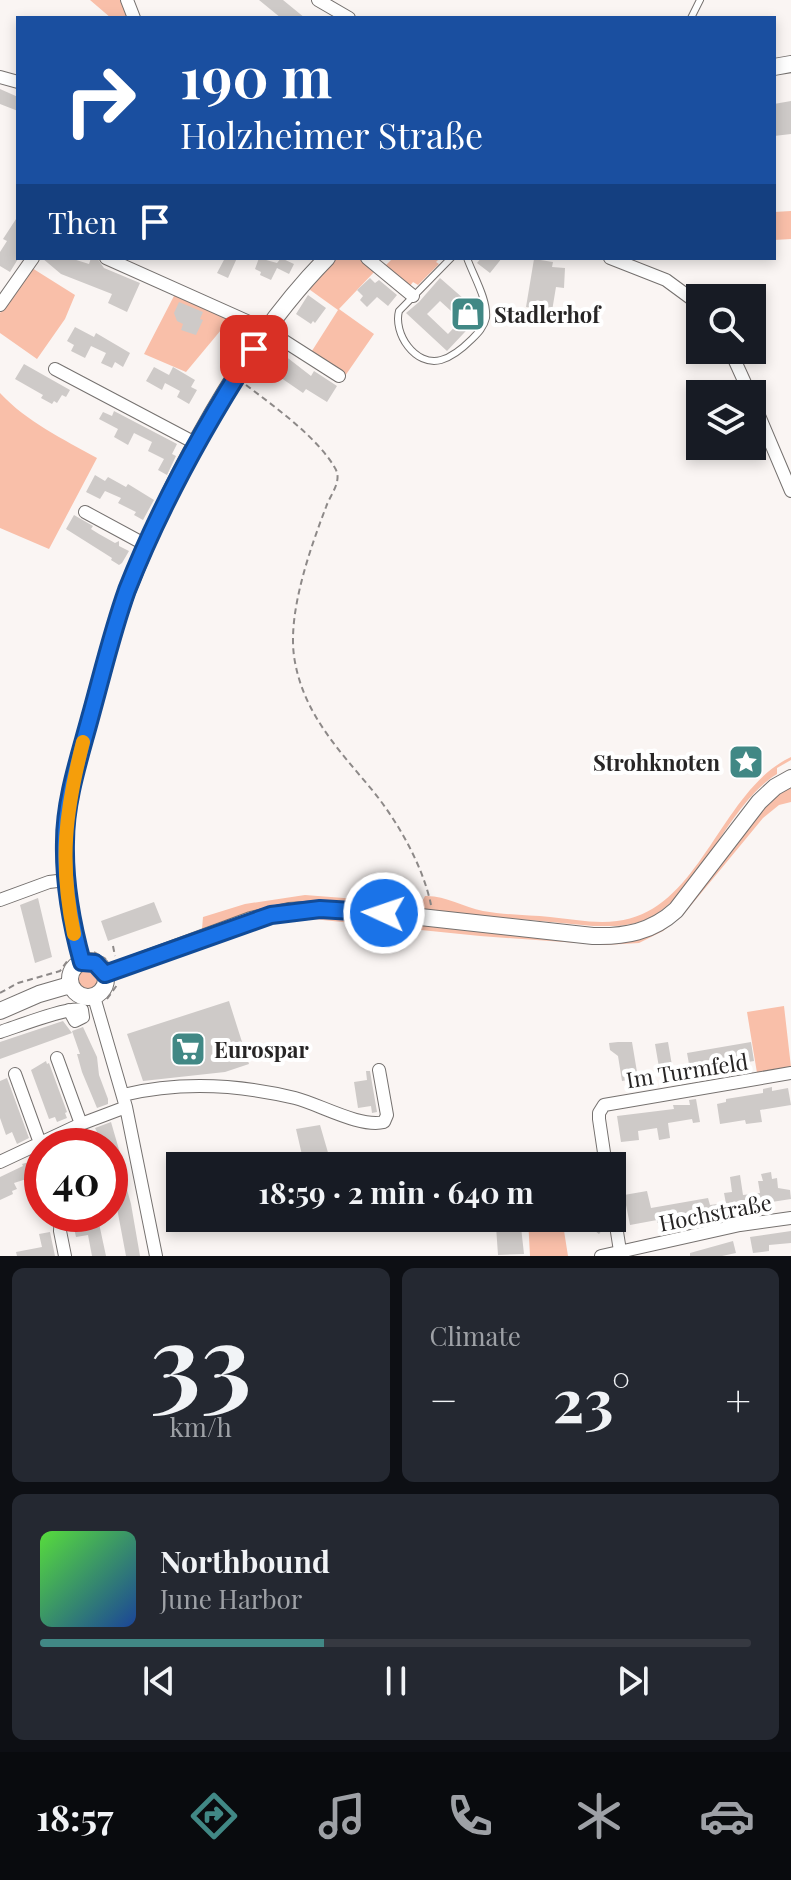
<!DOCTYPE html>
<meta charset="utf-8">
<style>
body{margin:0;font-family:"Playfair Display",serif;background:#242831;color:#f1f3f6;height:100vh;display:flex;flex-direction:column;font-size:30px;white-space:nowrap}
*{box-sizing:border-box;margin:0}
p{font-size:26px;color:#9ea1a6}
.icon{flex:none;width:44px;height:44px;fill:none;stroke:currentColor;stroke-width:2;stroke-linecap:round;stroke-linejoin:round}
.map{position:relative;height:1256px;overflow:hidden}
.side{display:flex;flex-direction:column;gap:12px;padding:12px;background:#0d0f14;flex:1}
.side>*{flex:none}
.hud{position:absolute;left:16px;top:16px;width:760px;height:244px;border-radius:0px;box-shadow:0 4px 12px #0003;background:#1a4fa0;color:#fff;overflow:hidden}
.controls{position:absolute;left:686px;top:284px;display:grid;gap:16px}
.controls a{display:grid;place-items:center;width:80px;height:80px;border-radius:0px;background:#171b24;box-shadow:0 4px 12px #0003;font-size:40px}
.speed{position:absolute;left:24px;top:1128px;display:flex;gap:16px;font-size:40px;font-weight:700;text-align:center}
.speed>*{display:grid;place-content:center;width:104px;height:104px;border-radius:50%;background:#171b24;box-shadow:0 4px 12px #0003;line-height:1}
.speed .limit{border:12px solid #d22;background:#fff;color:#111}
.pin{position:absolute;display:grid;place-items:center;width:68px;height:68px;color:#fff;margin:-34px;border-radius:16px;box-shadow:0 4px 12px #0006}
.me{position:absolute;width:88px;margin:-44px;rotate:273deg;stroke-linejoin:round;filter:drop-shadow(0 0 6px #0008)}
.turn{display:flex;align-items:center;gap:28px;height:168px;padding:0 32px;font-size:36px}
.turn .icon{width:104px;height:104px;stroke-width:2.5}
.turn b{display:block;font-size:56px;line-height:68px}
.then{display:flex;align-items:center;height:76px;padding:0 32px;background:#0003;gap:16px;font-size:30px}
.big{font-size:60px;font-weight:700;line-height:1.1}
.side .card{flex:1;display:flex;flex-direction:column;justify-content:center;gap:12px;min-width:0;padding:0 28px;border-radius:12px;background:#242831}
.side .dial{align-items:center;gap:0}
.dial b{font-size:104px;line-height:1}
.song{display:flex;align-items:center;gap:24px}
.cover{width:96px;height:96px;border-radius:12px;background:linear-gradient(135deg,hsl(110 70% 55%),hsl(220 70% 35%))}
.played{height:8px;border-radius:4px;background:linear-gradient(90deg,#418885 40%,#363941 40%)}
.keys{display:flex;justify-content:space-around;direction:ltr}
.heat{display:flex;justify-content:space-between;align-items:center;font-size:44px;direction:ltr}
.side .tiles{flex:1;display:grid;gap:12px;grid-template-columns:1fr 1fr}
.card:last-child{grid-column:span 2}
.trip{position:absolute;left:166px;top:1152px;width:460px;height:80px;border-radius:0px;background:#171b24;box-shadow:0 4px 12px #0003;font-weight:700;line-height:80px;text-align:center}
.menu{display:flex;height:128px;justify-content:space-around;align-items:center;background:#090b0e;color:#9ea1a6}
.menu .icon{width:56px;height:56px}
.menu .on{color:#418885}
.menu b{font-size:36px;color:#f1f3f6}
.map>svg:first-child{display:block}
.green{fill:#f9bfa9}
.building{fill:#cecac8;fill-rule:evenodd}
.lines{fill:none;stroke-linecap:round;stroke-linejoin:round}
.lane-casing{stroke:#75716f;stroke-width:8}
.street-casing{stroke:#75716f;stroke-width:14}
.secondary-casing{stroke:#75716f;stroke-width:18}
.path{stroke:#8d8988;stroke-width:2;stroke-dasharray:6 4;stroke-linecap:butt}
.lane{stroke:#fff;stroke-width:6}
.street{stroke:#fff;stroke-width:12}
.secondary{stroke:#fff;stroke-width:16}
.route-casing{stroke:#114b97;stroke-width:20}
.route{stroke:#1a73e8;stroke-width:14}
.slow{stroke:#f59e0b;stroke-width:14}
.labels{text-anchor:middle;dominant-baseline:central;stroke-width:8;stroke-linejoin:round;paint-order:stroke}
.poi-label{font-size:22px;font-weight:bold;fill:#272525;stroke:#fff;text-anchor:start}
.street-label{font-size:22px;fill:#272525;stroke:#fff}
</style>
<div class="map">
<svg width="791" height="1256" viewBox="0 0 791 1256">
<rect width="100%" height="100%" fill="#faf5f3"/>
<!-- green -->
<path class="green" d="M90,0H123L130,18H111Z
M791,211V239L774,240V212Z
M335,258H360L376,270L339,309L374,334L345,376L310,354L338,310L306,287Z
M393,258H440L436,262L439,264L418,285L413,282L410,286L383,268Z
M32,268L75,295L65,319L37,359L0,333V313Z
M175,294L231,318L186,372L144,354Z
M0,393C27,422 63,439 97,458L49,549L0,528Z
M791,757V760L777,768V774C723,808 699,900 642,921C626,927 610,926 593,926L318,900L271,905L202,929L203,917L245,904L305,895L421,904L425,896C444,895 463,907 483,911C505,915 528,915 550,917C572,919 595,924 617,921C701,911 720,790 791,757Z
M791,785V802L779,805L763,818L683,915L663,931L639,943L606,945L480,936L293,917L313,914L639,938L765,802Z
M77 979a11 11 0 1 1 22 0a11 11 0 1 1-22 0Z
M784,1006L791,1067L757,1073L747,1012Z
M528,1218H562L568,1256H530Z"/>
<!-- building -->
<path class="building" d="M259,0H283L305,18H281Z
M0,89L18,97V111L0,104Z
M791,101V134L774,136V104Z
M18,216V259L10,272L0,266V252L7,241L3,239Z
M42,258H70L89,264L91,258H97L104,268L140,283L127,312L108,303L112,294L61,274Z
M225,258H237L228,278L217,273Z
M259,258L277,263L281,258L294,264L289,274L277,268L271,280L260,275L261,272L255,269Z
M481,258H502L490,273L477,263Z
M534,259L553,262L552,267L565,268L564,288L556,287L552,311L526,307Z
M370,278L375,283L379,280L397,295L388,306L377,297L367,307L360,300L363,296L357,290Z
M440,278L480,313V316L447,351L406,313L419,302ZM440,301L461,320L448,334L427,314Z
M308,295L326,308L315,323L313,321L311,324L296,314Z
M179,302L203,312L200,319L203,320L196,335L181,330L183,324L177,321L174,313Z
M75,327L94,337L96,333L130,353L123,367L115,362L112,368L101,363L106,353L91,346L85,358L71,351L74,345L67,341Z
M228,333L242,342L230,361L222,356Z
M271,345L311,376L314,371L337,386L327,402L306,389L303,393L271,371L275,365L264,356Z
M24,364L70,390L66,397L62,395L57,403L54,401L52,404L41,398L43,395L15,379Z
M154,367L169,375L173,367L195,380L191,387L197,390L189,404L177,397L180,391L165,383L162,390L146,381Z
M114,411L177,444L172,454L176,456L167,475L158,470L164,459L148,451L152,442L134,433L128,445L114,437L118,429L99,419L103,412L112,416Z
M95,475L105,481L108,477L126,487L128,484L154,500L143,520L134,515L136,512L118,503L121,498L105,491L100,499L86,492Z
M74,515L93,526L91,529L99,534L115,543L119,541V546L129,551L122,563L119,565L111,560L112,558L66,529Z
M38,898L52,957L35,963L20,905Z
M154,902L162,922L108,941L101,921Z
M229,1001L249,1064L225,1072L143,1081L127,1034Z
M63,1021L72,1033L0,1059V1042Z
M83,1027L97,1057L99,1075L108,1099V1104L97,1108L82,1072L77,1054H80L72,1031Z
M618,1042H632L638,1078L622,1081L618,1056L610,1050L609,1043Z
M668,1042L674,1077L661,1079L655,1044Z
M751,1042L754,1061L748,1062L749,1068L729,1071L728,1067L691,1075L687,1053Z
M46,1061L47,1064L49,1063L67,1112L65,1113L67,1118L57,1122L55,1117L49,1119L31,1070Z
M366,1071H370L377,1112L372,1113L371,1106L358,1108L354,1082L367,1080Z
M7,1078L29,1138L17,1144L12,1132L6,1135L0,1118V1081Z
M772,1087V1091L788,1088L791,1105L760,1110L762,1122L746,1124L745,1120L720,1124L717,1104L726,1102V1099L763,1093V1089Z
M696,1099L700,1122L693,1123L692,1119L668,1123L670,1138L659,1140L657,1128L638,1131L639,1140L621,1142L617,1116L674,1109L673,1105H690L689,1100Z
M111,1122L122,1160L119,1161L131,1204L140,1256H126L110,1171V1146H95L90,1135L97,1132L95,1128Z
M320,1125L329,1156L318,1158L317,1152L302,1155L296,1129Z
M39,1159L42,1163V1174L14,1183L17,1189L12,1191L13,1194L0,1200V1177L23,1166L22,1164Z
M771,1172L772,1179L777,1178L778,1188L790,1190L791,1199L727,1209L724,1193L732,1192L730,1177L740,1175L743,1195L760,1193L758,1181H763L761,1174Z
M647,1191L651,1208L708,1198L710,1205L718,1204L719,1212L666,1224L665,1222L657,1223V1220L630,1225L624,1195Z
M82,1214H97L106,1256H92L88,1235L76,1237L74,1228L84,1226Z
M502,1218H520L524,1254L498,1255L496,1226H503Z
M594,1218H600L606,1225L599,1234L588,1226Z
M791,1231V1243L769,1245V1251L753,1253L750,1237Z
M50,1232L55,1256H17L16,1252L42,1247L39,1234Z
M733,1241L736,1253L722,1256H690V1253Z"/>
<g class="lines">
<defs>
<path id="lane" d="M691,18L700,0
M451,258L399,311C393,333 415,367 441,360C452,357 464,347 472,339C478,333 484,327 486,318C488,300 473,275 467,258"/>
<path id="street" d="M127,0L134,18
M318,0L349,18
M0,77L18,82
M106,258L267,330L339,376
M367,258L413,296
M610,258L666,280L700,305
M0,305L33,258
M730,350L750,394
M55,369L197,444
M752,399L791,491
M85,512L146,545
M0,900L49,882L66,880
M94,997L126,1107L156,1256
M0,1032C16,1027 69,1006 82,1010L83,1017L75,1021L69,1010
M57,1058L81,1124
M15,1074L40,1143
M123,1095C181,1081 237,1084 295,1098C319,1104 360,1128 384,1122L387,1115L379,1070
M0,1162L81,1124L126,1107
M606,1166L599,1119V1113L604,1105L791,1073
M612,1200L620,1251
M61,1214L60,1231L65,1256
M601,1256L740,1225L791,1218"/>
<path id="secondary" d="M774,67L791,64
M70 979a18 18 0 1 1 36 0a18 18 0 1 1-36 0Z
M82,962C71,923 64,883 65,842C66,799 79,758 90,717C102,674 112,631 128,589C172,477 242,344 327,258
M105,974L251,920L289,911L320,909L384,913L593,936C625,937 652,932 676,910L759,802L775,787L791,778
M0,1011L39,994L70,985"/>
</defs>
<!-- lane casing -->
<use href="#lane" class="lane-casing"/>
<!-- street casing -->
<use href="#street" class="street-casing"/>
<!-- secondary casing -->
<use href="#secondary" class="secondary-casing"/>
<!-- path -->
<path class="path" d="M246,385C275,407 317,437 335,468C343,481 330,495 326,507C310,549 288,611 294,656C302,712 338,749 373,791C398,822 423,866 431,905
M113,946L115,956
M94,952L106,959
M0,993L18,983L60,971L68,960
M107,999L117,985"/>
<!-- lane -->
<use href="#lane" class="lane"/>
<!-- street -->
<use href="#street" class="street"/>
<!-- secondary -->
<use href="#secondary" class="secondary"/>
</g>
<g class="lines">
<defs>
<path id="route" d="M254,349C205,425 160,506 127,590C112,632 102,675 90,718C79,759 65,800 65,842C64,883 71,922 82,962L95,963L105,974L271,915L320,909L384,913"/>
</defs>
<!-- route casing -->
<use href="#route" class="route-casing"/>
<!-- route -->
<use href="#route" class="route"/>
<!-- slow -->
<path class="slow" d="M74,934C59,862 65,812 83,742"/>
</g>
<!-- icons -->
<defs>
<symbol id="shop-square" viewBox="-11 -11 22 22"><rect x="-9" y="-9" width="18" height="18" rx="4" fill="#418885" stroke="#fff"/><path d="M-5-2.5h2.3a2.7 3.5 0 0 1 5.4 0H5L5.5 6h-11ZM-1.5-2.5h3a1.5 2.3 0 0 0-3 0Z" fill="#fff"/></symbol>
<symbol id="sight-square" viewBox="-11 -11 22 22"><rect x="-9" y="-9" width="18" height="18" rx="4" fill="#418885" stroke="#fff"/><path d="M0-6L1.8-2.2L6-1.7L2.9 1.2L3.7 5.4L0 3.3L-3.7 5.4L-2.9 1.2L-6-1.7L-1.8-2.2Z" fill="#fff"/></symbol>
<symbol id="supermarket-square" viewBox="-11 -11 22 22"><rect x="-9" y="-9" width="18" height="18" rx="4" fill="#418885" stroke="#fff"/><path d="M-6-5.5h2.5l.6 2H6L4.5 2H-2.5L-4.4-4H-6ZM-1.5 3.2a1.3 1.3 0 1 0 .1 0ZM3 3.2a1.3 1.3 0 1 0 .1 0Z" fill="#fff"/></symbol>
</defs>
<g fill-rule="evenodd">
<use href="#shop-square" x="448" y="294" width="40" height="40"/>
<use href="#sight-square" x="726" y="742" width="40" height="40"/>
<use href="#supermarket-square" x="168" y="1029" width="40" height="40"/>
</g>
<g class="labels">
<!-- poi labels -->
<g class="poi-label">
<text x="494" y="314">Stadlerhof</text>
<text x="720" y="762" text-anchor="end">Strohknoten</text>
<text x="214" y="1049">Eurospar</text>
</g>
<!-- street labels -->
<g class="street-label">
<text transform="translate(687 1070) rotate(-9)">Im Turmfeld</text>
<text transform="translate(715 1212) rotate(-11)">Hochstraße</text>
</g>
</g>
</svg>
<div class="controls">
<a><svg class="icon" aria-label="search" viewBox="0 0 24 24"><circle cx="10" cy="10" r="6"/><path d="M15 15l6 6"/></svg></a>
<a><svg class="icon" aria-label="layers" viewBox="0 0 24 24"><path d="M12 4l9 5-9 5-9-5zM3 14l9 5 9-5"/></svg></a>
</div>
<div class="speed"><div class="limit">40</div></div>
<div class="pin" style="left:254px;top:349px;background:#d93025"><svg class="icon" aria-label="arrive" viewBox="0 0 24 24"><path d="M6 21V4h12l-3 4 3 4H6"/></svg></div>
<svg class="me" style="left:384px;top:913px" viewBox="-20 -20 40 40"><circle r="17" fill="#1a73e8" stroke="#fff" stroke-width="3"/><path d="M0-11L8 9 0 5-8 9z" fill="#fff"/></svg>
<div class="trip">18:59 · 2 min · 640 m</div>
<div class="hud">
<div class="turn"><svg class="icon" aria-label="right" viewBox="0 0 24 24"><path d="M7 20v-9h11M14 6l5 5-5 5"/></svg><div><b>190 m</b>Holzheimer Straße</div></div>
<div class="then">Then<svg class="icon" aria-label="arrive" viewBox="0 0 24 24"><path d="M6 21V4h12l-3 4 3 4H6"/></svg></div>
</div>
</div>
<section class="side">
<div class="tiles">
<div class="card dial"><b>33</b><p>km/h</p></div>
<div class="card"><p>Climate</p>
<div class="heat"><a>−</a><b class="big">23°</b><a>+</a></div>
</div>
<div class="card">
<div class="song"><i class="cover"></i><div><b>Northbound</b><p>June Harbor</p></div></div>
<div class="played"></div>
<div class="keys"><svg class="icon" aria-label="previous" viewBox="0 0 24 24"><path d="M18 5L8 12l10 7zM5 5v14"/></svg><svg class="icon" aria-label="pause" viewBox="0 0 24 24"><path d="M8 5v14M16 5v14"/></svg><svg class="icon" aria-label="next" viewBox="0 0 24 24"><path d="M6 5l10 7-10 7zM19 5v14"/></svg></div>
</div>
</div>
</section>
<nav class="menu">
<b>18:57</b>
<svg class="icon on" aria-label="directions" viewBox="0 0 24 24"><path d="M12 3l9 9-9 9-9-9zM9 14v-3h6M13 9l2 2-2 2"/></svg>
<svg class="icon" aria-label="music" viewBox="0 0 24 24"><path d="M9 18V5l10-2v13"/><circle cx="6" cy="18" r="3"/><circle cx="16" cy="16" r="3"/></svg>
<svg class="icon" aria-label="phone" viewBox="0 0 24 24"><path d="M5 4h4l2 5-3 2q2 4 5 5l2-3 5 2v4C11 20 4 13 5 4z"/></svg>
<svg class="icon" aria-label="climate" viewBox="0 0 24 24"><path d="M12 3v18M4 7l16 10M4 17L20 7"/></svg>
<svg class="icon" aria-label="car" viewBox="0 0 24 24"><path d="M5 17H2v-5l4-1 3-4h7l3 4 3 1v5h-3M9 17h6M6 11h13"/><circle cx="7" cy="17" r="2"/><circle cx="17" cy="17" r="2"/></svg>
</nav>
